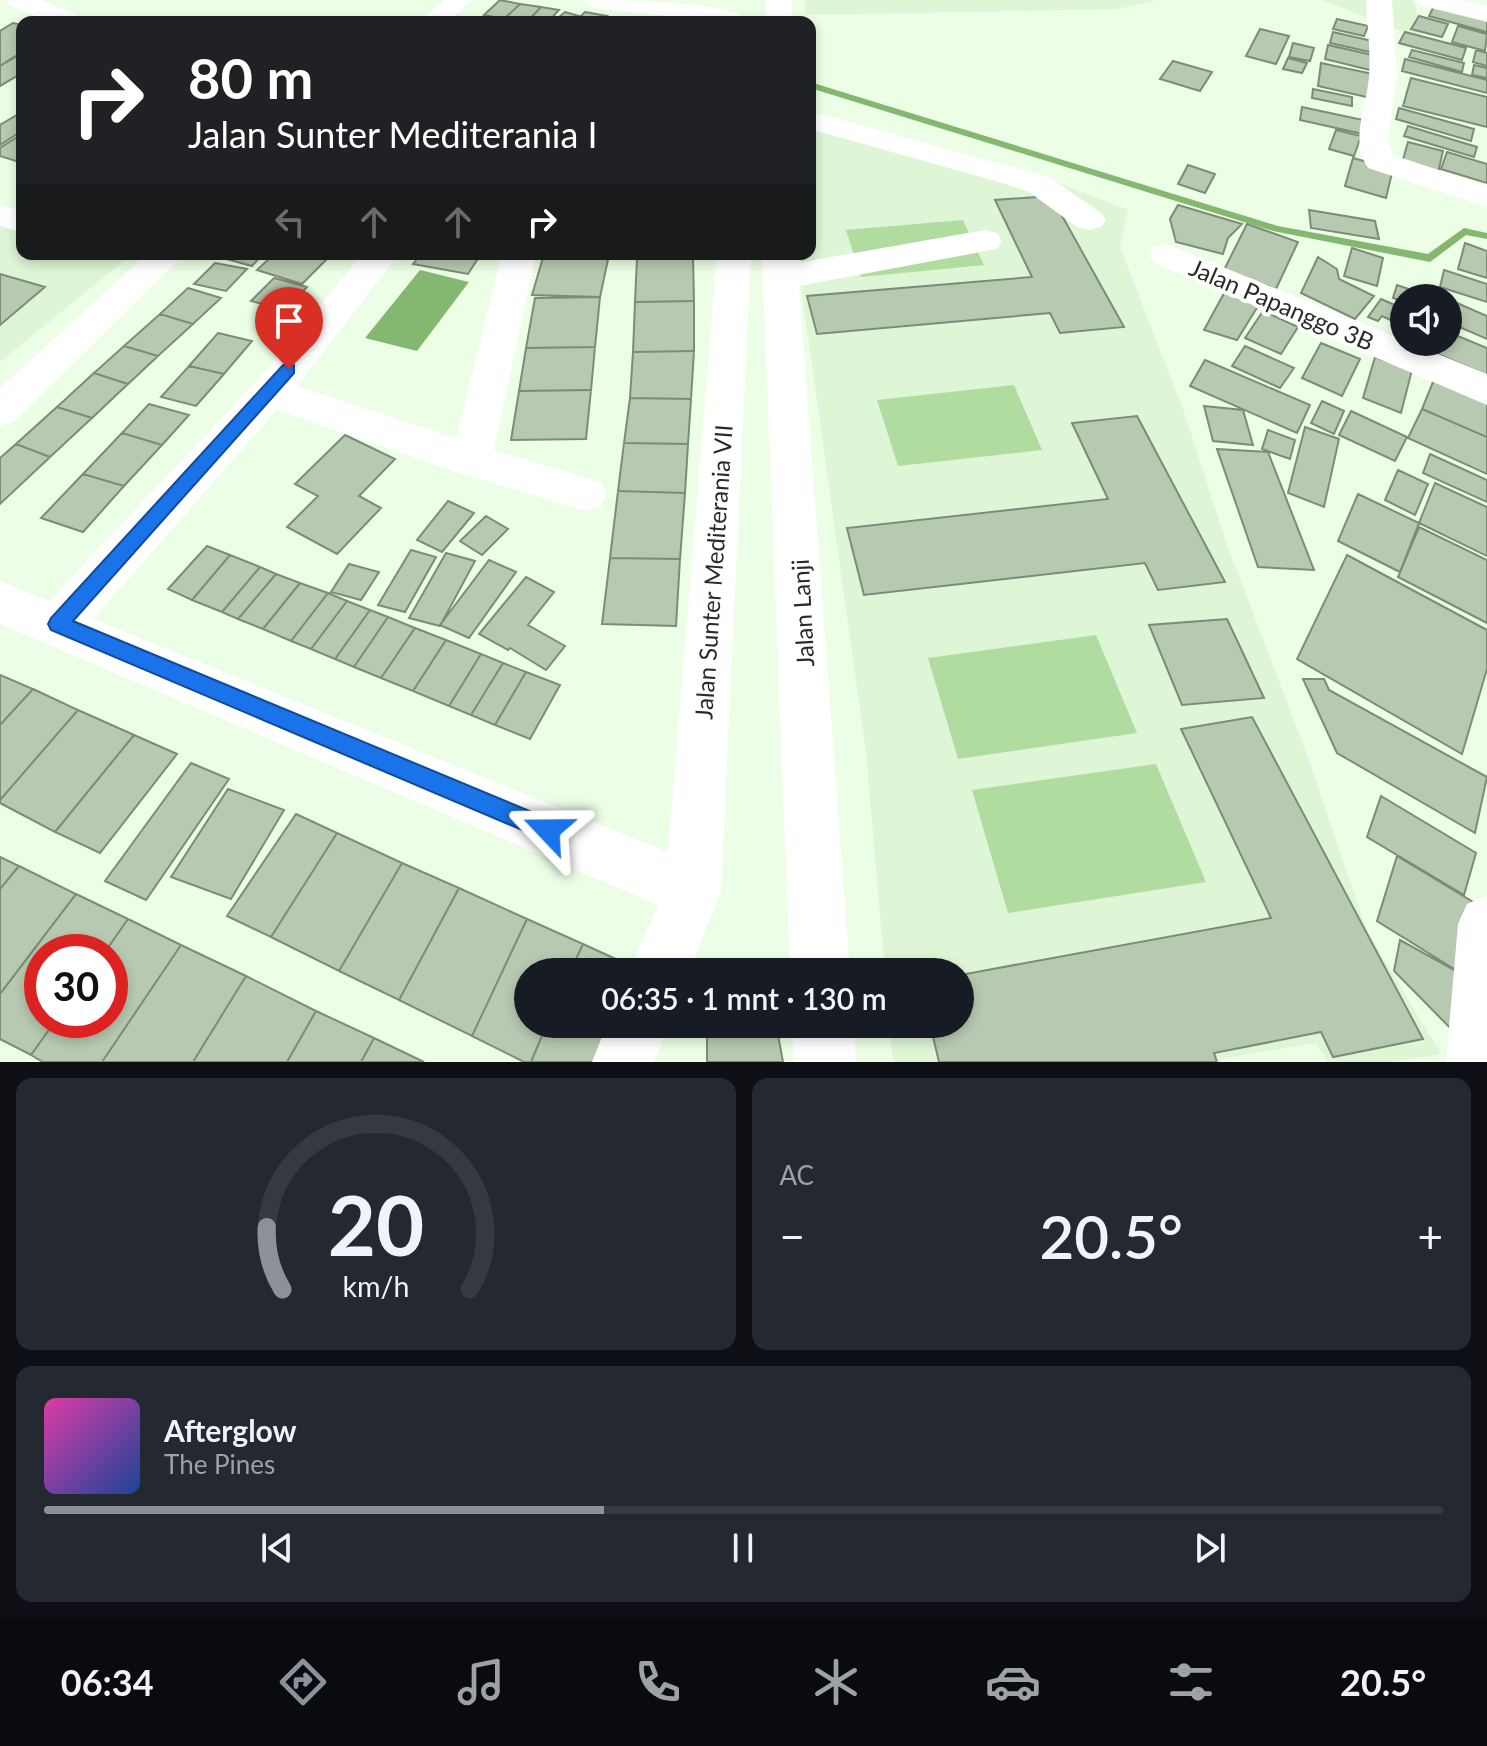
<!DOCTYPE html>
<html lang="id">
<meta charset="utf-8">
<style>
body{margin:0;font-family:Lato,sans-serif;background:#242831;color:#f1f3f6;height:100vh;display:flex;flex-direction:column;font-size:30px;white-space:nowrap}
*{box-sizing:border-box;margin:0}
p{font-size:26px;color:#9ea1a6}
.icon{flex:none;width:44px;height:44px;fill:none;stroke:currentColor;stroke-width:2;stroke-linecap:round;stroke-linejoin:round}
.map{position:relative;height:1062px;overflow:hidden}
.details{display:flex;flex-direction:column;gap:16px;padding:16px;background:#0d0f14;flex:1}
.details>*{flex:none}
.hud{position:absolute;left:16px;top:16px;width:800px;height:244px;border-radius:16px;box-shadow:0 4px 12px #0003;background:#202124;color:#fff;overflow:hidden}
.fabs{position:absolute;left:1390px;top:284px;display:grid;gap:16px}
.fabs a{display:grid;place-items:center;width:72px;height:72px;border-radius:50%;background:#171b24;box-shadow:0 4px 12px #0003;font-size:40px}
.speed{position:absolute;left:24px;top:934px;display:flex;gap:16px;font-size:40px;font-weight:700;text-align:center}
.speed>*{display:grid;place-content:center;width:104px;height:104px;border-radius:50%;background:#171b24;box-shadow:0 4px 12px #0003;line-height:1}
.speed .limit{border:12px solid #d22;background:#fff;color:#111}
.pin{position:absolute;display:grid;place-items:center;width:68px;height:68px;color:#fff;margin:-82px -34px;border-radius:50% 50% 50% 0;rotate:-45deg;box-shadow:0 0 8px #0007}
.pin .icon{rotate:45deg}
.me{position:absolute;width:88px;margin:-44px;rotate:293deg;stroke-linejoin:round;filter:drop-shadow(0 0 6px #0008)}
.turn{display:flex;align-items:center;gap:28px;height:168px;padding:0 40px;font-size:36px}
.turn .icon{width:104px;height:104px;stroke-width:2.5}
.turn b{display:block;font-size:56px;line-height:68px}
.lanes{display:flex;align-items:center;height:76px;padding:0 40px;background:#0003;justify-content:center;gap:40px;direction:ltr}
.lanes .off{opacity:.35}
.big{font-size:60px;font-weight:600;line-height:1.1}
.details .tile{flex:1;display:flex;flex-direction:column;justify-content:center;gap:12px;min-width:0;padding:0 28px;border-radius:16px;background:#242831}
.details .dial{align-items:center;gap:0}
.dial svg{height:208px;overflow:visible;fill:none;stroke:#363941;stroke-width:7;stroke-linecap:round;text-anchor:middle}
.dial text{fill:#f1f3f6;stroke:none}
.song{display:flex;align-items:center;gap:24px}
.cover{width:96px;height:96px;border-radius:12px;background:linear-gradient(135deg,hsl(320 70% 55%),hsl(220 70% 35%))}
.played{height:8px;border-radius:4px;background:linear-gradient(90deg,#8c9099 40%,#363941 40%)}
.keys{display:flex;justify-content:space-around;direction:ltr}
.heat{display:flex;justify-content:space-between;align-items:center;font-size:44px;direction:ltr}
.details .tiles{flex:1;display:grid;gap:16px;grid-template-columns:1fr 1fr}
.tile:last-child{grid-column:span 2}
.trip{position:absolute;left:514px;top:958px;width:460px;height:80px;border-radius:40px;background:#171b24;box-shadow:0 4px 12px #0003;font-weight:600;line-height:80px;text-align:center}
.menu{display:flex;height:128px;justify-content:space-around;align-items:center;background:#090b0e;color:#9ea1a6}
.menu .icon{width:56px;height:56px}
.menu .on{color:#8c9099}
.menu b{font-size:36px;color:#f1f3f6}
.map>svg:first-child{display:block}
.built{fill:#def5d6}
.green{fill:#b1dca0}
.water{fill:#84b76f}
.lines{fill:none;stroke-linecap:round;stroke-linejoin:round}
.stream{fill:#84b76f;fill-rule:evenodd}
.building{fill:#b8c9b1;stroke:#7c8c76;stroke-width:2}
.minor{fill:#fff;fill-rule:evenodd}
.route{fill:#1a73e8;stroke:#114b97;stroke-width:2}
.labels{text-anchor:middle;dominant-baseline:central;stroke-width:8;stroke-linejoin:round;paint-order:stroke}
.street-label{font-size:24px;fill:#272d24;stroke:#fff}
</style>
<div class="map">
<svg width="1487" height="1062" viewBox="0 0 1487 1062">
<rect width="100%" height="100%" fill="#ecfee5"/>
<!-- built -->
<path class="built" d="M805,0H1156L1117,9L806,15Z
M1322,0H1413L1424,40Z
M810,115L1035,174L1128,210L1120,247L1184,412L1226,542L1306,752L1361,914L1367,931L1441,1054L1392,1062H1328L1316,1043L1220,1059L1221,1062H893L890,1024H960V972H885L866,752L801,286V254H810Z
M0,224L22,230V254H109L126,259L0,362Z"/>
<!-- green -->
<path class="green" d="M963,220L984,265L861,277L846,230Z
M1014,385L1042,450L898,466L877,400Z
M1096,635L1137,733L958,759L928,658Z
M1156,764L1206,882L1008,913L972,790Z"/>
<!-- water -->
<path class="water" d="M420,270L469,282L417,351L365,338Z"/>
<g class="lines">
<!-- stream -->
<path class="stream" d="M810,82L1278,226L1428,254L1464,228L1487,233V239L1466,235L1430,262L1273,231L810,88Z"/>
</g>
<!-- building -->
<path class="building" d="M500,0L520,4L504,19L484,15Z
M520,4L541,7L527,22L504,19Z
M1435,4L1487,17V32L1429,16Z
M541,7L559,10L548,22H527Z
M565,12L579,16L572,22H553Z
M585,12L607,16L601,22H575Z
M1419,16L1448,24L1442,37L1411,29Z
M1337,19L1368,26L1364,36L1333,29Z
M13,23L22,25V52L0,66V31Z
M1458,26L1487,34L1485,51L1452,42Z
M1260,29L1289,36L1276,64L1246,56Z
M1333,32L1381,43L1379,54L1330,43Z
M1405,32L1466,48L1462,60L1399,43Z
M1293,43L1314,48L1310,61L1289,57Z
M1328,45L1377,56L1374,71L1325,59Z
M1412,50L1464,63L1462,72L1409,57Z
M1476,50L1487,53V66L1473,62Z
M22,53V73L0,86V66Z
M1288,58L1307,63L1302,73L1283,69Z
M1405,59L1487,80V93L1402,71Z
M1173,61L1212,72L1200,91L1160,79Z
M1321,63L1373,74L1371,98L1318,86Z
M1474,65L1487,68V78L1472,75Z
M1411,78L1487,97V127L1403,106Z
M1313,89L1352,97V106L1312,98Z
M1302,107L1363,120V134L1300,120Z
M1399,108L1474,129L1471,141L1396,119Z
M22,112V131L0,145V125Z
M1408,126L1477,147L1474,157L1404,136Z
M1336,130L1361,136L1354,156L1329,149Z
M22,134V163L0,156V148Z
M1408,142L1443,151L1438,173L1402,163Z
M1447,152L1487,164V183L1441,169Z
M1353,158L1393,169L1386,198L1345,186Z
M1188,165L1215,174L1205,193L1178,184Z
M1051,196L1124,327L1060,333L1050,313L817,334L807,296L1032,277L995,200Z
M1178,205L1242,224L1228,238L1223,254L1176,242L1170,219Z
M1309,210L1375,221L1379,239L1311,228Z
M1247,224L1298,242L1276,289L1224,270Z
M1465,243L1487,251V278L1458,269Z
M1352,248L1383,258L1377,286L1344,276Z
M219,254H263L252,266L216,256Z
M274,254H312L328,258L302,284L257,270Z
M421,254H481L468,274L413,264Z
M544,254L609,255L600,297L532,295Z
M637,254H693V257L637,258Z
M693,257L694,301L635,302L637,258Z
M1318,257L1337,269L1339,279L1374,296L1355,319L1301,293Z
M215,263L247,269L226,291L194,284Z
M1444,270L1487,284V302L1440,287Z
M0,274L45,287L0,325Z
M274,278L307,287L285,310L251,301Z
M1397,285L1434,298H1404V302L1393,298Z
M1228,286L1258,306L1237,340L1204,330Z
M188,288L221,298L193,324L160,314Z
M600,297L595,347L526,348L535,298Z
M1381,299L1404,309V337L1395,333L1399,324L1382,316L1378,321L1368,317Z
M1448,299L1487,316V339L1448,322Z
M694,301V351L633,352L635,302Z
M1263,311L1298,327L1281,354L1245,338Z
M160,314L193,324L158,356L124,346Z
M1448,332L1487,348V375L1421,347L1423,342H1448Z
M218,333L252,341L224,374L189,366Z
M1321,343L1360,359L1342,396L1302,378Z
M124,346L158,356L128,384L94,373Z
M1245,346L1294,368L1280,388L1232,366Z
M595,347L591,390L519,391L526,348Z
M694,351L691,399L630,398L633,352Z
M1375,357L1412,370L1401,413L1363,398Z
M1205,360L1310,405L1297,433L1190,386Z
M189,366L224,374L196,406L161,397Z
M94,373L128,384L92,418L57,407Z
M1435,377L1487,399V437L1422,409Z
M591,390L586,439L511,440L519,391Z
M630,398L691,399L688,444L624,443Z
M1322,401L1344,411L1334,434L1311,423Z
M149,404L189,415L162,445L122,433Z
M1204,406L1243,410L1253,445L1213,441Z
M57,407L92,418L50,457L16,444Z
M1422,409L1487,437V474L1408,438Z
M1351,411L1407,437L1395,461L1339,435Z
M1137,416L1225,582L1158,590L1145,563L864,595L847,528L1108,499L1072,423Z
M1305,427L1339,439L1324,507L1288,493Z
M1268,430L1295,440L1290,459L1262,449Z
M122,433L162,445L124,486L83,474Z
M345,435L395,459L359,496L381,508L337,554L287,527L318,496L295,484Z
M624,443L688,444L685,493L618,491Z
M16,444L50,457L0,504V458Z
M1217,449L1268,452L1314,570L1258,567Z
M1430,454L1487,480V502L1423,473Z
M1398,470L1428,484L1415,515L1385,500Z
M83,474L124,486L83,532L41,518Z
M1435,483L1487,507V556L1419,523Z
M618,491L685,493L680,559L610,558Z
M1358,494L1419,523L1400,572L1338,541Z
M448,501L474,513L442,552L417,540Z
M486,516L508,529L482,555L460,541Z
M1419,527L1487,560V623L1398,577Z
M207,546L230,555L192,600L168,589Z
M411,550L436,557L405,612L378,605Z
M446,553L475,561L440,626L409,618Z
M230,555L260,567L222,612L192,600Z
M1347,555L1487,630V669L1462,754L1297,659Z
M610,558L680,559L676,626L602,624Z
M489,560L516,572L469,638L440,625Z
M349,564L379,572L361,600L331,592Z
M260,567L276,574L238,619L222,612Z
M276,574L300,583L263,629L238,619Z
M526,577L554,592L528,625L565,646L546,670L510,648L508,650L479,634Z
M300,583L328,593L291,641L263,629Z
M328,593L347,601L311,649L291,641Z
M347,601L370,610L335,659L311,649Z
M370,610L388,617L354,667L335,659Z
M388,617L415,628L381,678L354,667Z
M1227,619L1264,698L1182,705L1149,625Z
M415,628L446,640L413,691L381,678Z
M446,640L481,654L449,706L413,691Z
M481,654L503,663L471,715L449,706Z
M503,663L526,672L495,725L471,715Z
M526,672L560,685L530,739L495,725Z
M0,675L33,689L0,725Z
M1303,679H1324L1329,690L1487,777L1475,833L1337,753Z
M33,689L78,710L0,800V725Z
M78,710L134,735L55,832L0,803V800Z
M1252,717L1423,1039L1333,1057L1321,1032L1214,1053L1217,1062H939L930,1024H960V975L1271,918L1181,729Z
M134,735L177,754L100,853L55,832Z
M191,763L229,779L146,900L105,881Z
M228,789L284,810L231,899L171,877Z
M1381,796L1476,853L1464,895L1367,837Z
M296,814L337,833L271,937L227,916Z
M337,833L402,863L339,971L271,937Z
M1397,856L1483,908L1467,977L1377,921Z
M0,857L19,866L0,889Z
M402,863L459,888L399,1000L339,971Z
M19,866L76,894L0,994V889Z
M459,888L527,919L472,1036L399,1000Z
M76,894L128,919L105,952H42V1020H56L31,1055L0,1039V994Z
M128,919L181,945L102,1062H43L31,1055L56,1020H110V952H105Z
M527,919L583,944L570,972H528V1024H547L531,1062H524L472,1036Z
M1400,940L1467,977L1474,1052L1394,971Z
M583,944L644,972H570Z
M181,945L246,976L193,1062H102Z
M246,976L316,1011L287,1062H193Z
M316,1011L374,1038L361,1062H287Z
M547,1024H630L615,1062H531Z
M707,1024H776L783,1062H707Z
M374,1038L424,1062H361Z"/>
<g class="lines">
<!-- minor -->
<path class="minor" d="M6,0H41L80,16L84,22H49L10,5Z
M444,0H473L447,22H418Z
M583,0C616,0 734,0 752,22H718L596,8L587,5Z
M766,0H792V22H766Z
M1366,0H1392L1397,76L1388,141L1393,155L1487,186V207L1368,168C1349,139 1367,107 1369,76C1371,51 1367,25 1366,0Z
M1415,0H1460L1487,6V22L1419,5Z
M810,111L1051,178L1101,213L1106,220L1101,227L1089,230L1077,227L1029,192L1006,184L810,129Z
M0,205L22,211V232L0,226Z
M985,230L997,233L1002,241L997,249L799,286L850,972H790L762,254H796L797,263Z
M1166,244L1487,374V405L1154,263L1149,255L1154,247Z
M147,254H185L14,422L0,426V388Z
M363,254H399L297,386L456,438L502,254H536L494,450L601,482L607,494L601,506L586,511L456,472L277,410L93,619L668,852L717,254H751L721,891L689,972H629L658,905L0,624V581L49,601L256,382Z
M1487,895V1062H1446L1458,924L1467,904Z
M607,1024H669L654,1062H592Z
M792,1024H854L856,1062H794Z"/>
</g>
<!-- route -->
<path class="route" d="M289,363L294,365V373L73,621L556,822L559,830L556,838L548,841L51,630L48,624L51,618L283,365Z"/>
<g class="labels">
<!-- street labels -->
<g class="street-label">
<text transform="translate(1282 304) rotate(23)">Jalan Papanggo 3B</text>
<text transform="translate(713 572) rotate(-86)">Jalan Sunter Mediterania VII</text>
<text transform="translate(802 613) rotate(-93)">Jalan Lanji</text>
</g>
</g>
</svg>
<div class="fabs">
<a><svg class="icon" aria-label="sound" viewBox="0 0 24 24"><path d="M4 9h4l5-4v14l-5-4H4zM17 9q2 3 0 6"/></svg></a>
</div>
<div class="speed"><div class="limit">30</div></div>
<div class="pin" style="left:289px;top:369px;background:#d93025"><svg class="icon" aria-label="arrive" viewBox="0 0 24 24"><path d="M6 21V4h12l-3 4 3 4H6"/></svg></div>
<svg class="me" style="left:548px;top:830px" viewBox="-20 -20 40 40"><path d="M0-17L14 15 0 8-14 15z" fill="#1a73e8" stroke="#fff" stroke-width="4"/></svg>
<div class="trip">06:35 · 1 mnt · 130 m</div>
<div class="hud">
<div class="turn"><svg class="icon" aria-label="right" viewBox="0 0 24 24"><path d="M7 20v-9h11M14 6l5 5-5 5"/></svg><div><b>80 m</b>Jalan Sunter Mediterania I</div></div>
<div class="lanes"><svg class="icon off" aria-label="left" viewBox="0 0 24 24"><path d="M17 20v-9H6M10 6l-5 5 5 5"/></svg><svg class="icon off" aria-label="ahead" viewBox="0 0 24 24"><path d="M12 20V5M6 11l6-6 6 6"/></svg><svg class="icon off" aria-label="ahead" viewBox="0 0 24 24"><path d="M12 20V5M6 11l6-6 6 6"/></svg><svg class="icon" aria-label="right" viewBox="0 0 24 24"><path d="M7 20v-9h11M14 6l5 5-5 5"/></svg></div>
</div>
</div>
<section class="details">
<div class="tiles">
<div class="tile dial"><svg viewBox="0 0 100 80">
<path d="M14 69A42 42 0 1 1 86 69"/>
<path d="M14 69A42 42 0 0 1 8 45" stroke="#8c9099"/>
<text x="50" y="56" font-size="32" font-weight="700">20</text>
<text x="50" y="72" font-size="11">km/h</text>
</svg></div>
<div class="tile"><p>AC</p>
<div class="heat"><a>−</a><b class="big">20.5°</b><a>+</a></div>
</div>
<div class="tile">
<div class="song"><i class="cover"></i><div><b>Afterglow</b><p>The Pines</p></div></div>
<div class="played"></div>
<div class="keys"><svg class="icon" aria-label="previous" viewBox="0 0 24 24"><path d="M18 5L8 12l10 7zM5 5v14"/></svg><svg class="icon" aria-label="pause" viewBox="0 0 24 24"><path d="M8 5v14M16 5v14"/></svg><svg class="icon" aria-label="next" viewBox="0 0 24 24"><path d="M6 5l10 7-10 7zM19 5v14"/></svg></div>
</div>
</div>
</section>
<nav class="menu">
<b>06:34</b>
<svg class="icon on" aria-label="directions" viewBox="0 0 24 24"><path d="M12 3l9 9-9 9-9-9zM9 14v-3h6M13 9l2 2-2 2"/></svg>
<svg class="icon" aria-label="music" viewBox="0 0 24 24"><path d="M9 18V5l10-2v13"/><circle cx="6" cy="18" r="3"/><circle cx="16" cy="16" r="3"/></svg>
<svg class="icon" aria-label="phone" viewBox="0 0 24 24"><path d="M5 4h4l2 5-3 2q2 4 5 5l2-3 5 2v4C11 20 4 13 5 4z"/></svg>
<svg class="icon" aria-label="climate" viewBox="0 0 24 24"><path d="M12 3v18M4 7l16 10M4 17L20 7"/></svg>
<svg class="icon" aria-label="car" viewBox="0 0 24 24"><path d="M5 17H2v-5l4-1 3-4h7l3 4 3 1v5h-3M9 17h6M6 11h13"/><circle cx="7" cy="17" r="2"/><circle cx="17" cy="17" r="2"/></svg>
<svg class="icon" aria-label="filters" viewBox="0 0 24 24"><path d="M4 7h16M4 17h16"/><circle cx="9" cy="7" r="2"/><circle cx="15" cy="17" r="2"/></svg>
<b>20.5°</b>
</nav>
